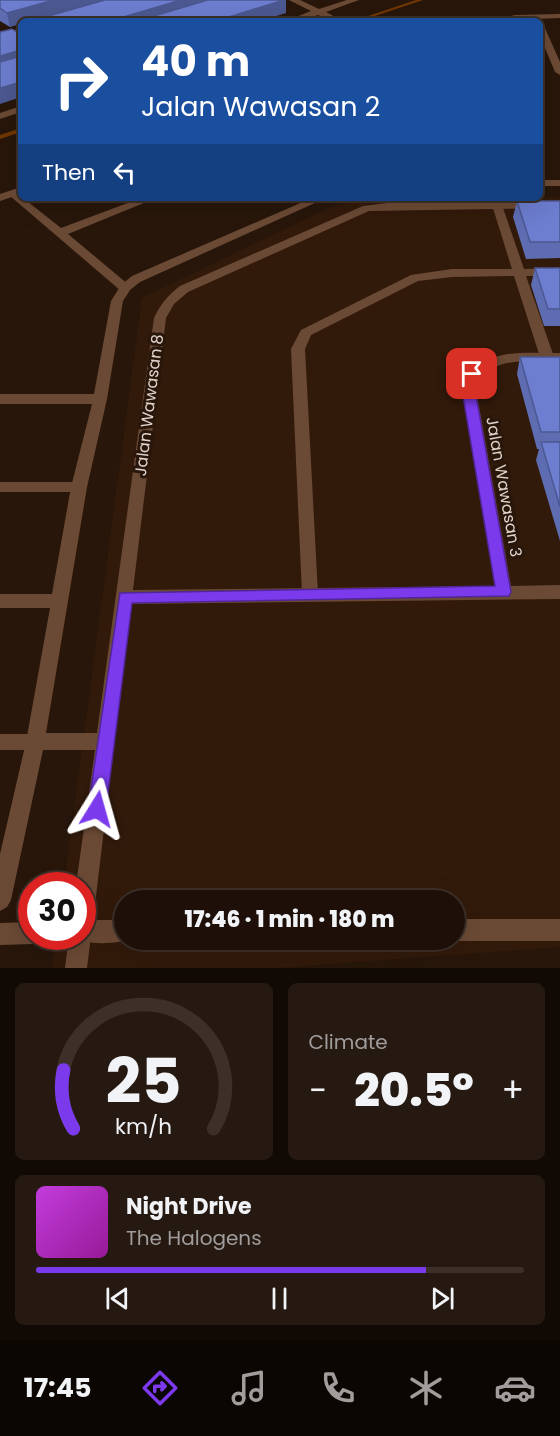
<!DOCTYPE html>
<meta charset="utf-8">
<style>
body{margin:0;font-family:Poppins,sans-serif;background:#261912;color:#f1f3f6;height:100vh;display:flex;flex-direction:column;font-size:22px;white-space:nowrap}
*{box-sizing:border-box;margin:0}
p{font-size:20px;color:#a19d9c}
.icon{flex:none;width:33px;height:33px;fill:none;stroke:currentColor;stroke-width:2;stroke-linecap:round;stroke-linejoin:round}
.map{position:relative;height:968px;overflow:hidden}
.panel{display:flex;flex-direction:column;gap:15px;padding:15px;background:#100904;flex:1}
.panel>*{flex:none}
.banner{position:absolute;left:18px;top:18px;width:525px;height:183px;border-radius:9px;box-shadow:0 6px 24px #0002,0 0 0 2px #3c3029;background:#1a4fa0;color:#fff;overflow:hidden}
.speed{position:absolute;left:18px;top:872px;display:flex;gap:12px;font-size:30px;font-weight:700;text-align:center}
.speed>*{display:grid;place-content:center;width:78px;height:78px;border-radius:50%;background:#1e1008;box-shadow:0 6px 24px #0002,0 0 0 2px #3c3029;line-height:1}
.speed .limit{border:9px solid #d22;background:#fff;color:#111}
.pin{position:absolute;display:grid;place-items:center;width:51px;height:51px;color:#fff;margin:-26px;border-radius:12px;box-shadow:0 3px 9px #0006}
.me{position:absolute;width:66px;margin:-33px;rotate:8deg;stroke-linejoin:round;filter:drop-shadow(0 0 4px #0008)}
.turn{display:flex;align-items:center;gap:21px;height:126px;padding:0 24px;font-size:27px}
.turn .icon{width:78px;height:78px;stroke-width:2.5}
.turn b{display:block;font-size:42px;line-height:51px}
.then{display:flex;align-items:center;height:57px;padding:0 24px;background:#0003;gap:12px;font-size:22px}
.big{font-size:45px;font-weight:800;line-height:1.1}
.panel .widget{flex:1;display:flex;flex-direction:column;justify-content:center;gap:9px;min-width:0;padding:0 21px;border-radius:9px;background:#261912}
.panel .dial{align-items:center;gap:0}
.dial svg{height:156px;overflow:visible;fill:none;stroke:#3c3029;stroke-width:7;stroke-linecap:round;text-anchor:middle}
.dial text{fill:#f1f3f6;stroke:none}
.song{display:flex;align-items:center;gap:18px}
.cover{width:72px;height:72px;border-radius:9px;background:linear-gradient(135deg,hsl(290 70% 55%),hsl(300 70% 35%))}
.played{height:6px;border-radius:3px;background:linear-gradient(90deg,#7c3aed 80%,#3c3029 80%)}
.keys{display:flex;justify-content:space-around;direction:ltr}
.heat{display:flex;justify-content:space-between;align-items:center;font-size:33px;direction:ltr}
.panel .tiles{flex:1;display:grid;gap:15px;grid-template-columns:1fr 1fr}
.widget:last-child{grid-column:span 2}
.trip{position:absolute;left:114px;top:890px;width:351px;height:60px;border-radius:30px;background:#1e1008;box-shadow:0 6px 24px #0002,0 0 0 2px #3c3029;font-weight:800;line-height:60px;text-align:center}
.menu{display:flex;height:96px;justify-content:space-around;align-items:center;background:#0c0603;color:#a19d9c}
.menu .icon{width:42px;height:42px}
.menu .selected{color:#7c3aed}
.menu b{font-size:27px;color:#f1f3f6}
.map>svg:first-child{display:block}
.built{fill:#321a0a;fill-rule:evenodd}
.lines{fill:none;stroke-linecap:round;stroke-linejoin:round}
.stream{fill:#703602;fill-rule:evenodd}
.lane{fill:#6b4a35;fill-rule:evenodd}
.street{fill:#6b4a35;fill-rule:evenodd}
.wall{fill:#5e6cb2}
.shaded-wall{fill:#4c5891}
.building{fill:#6d7dcf;stroke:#4c5891;stroke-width:1.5}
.route{fill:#7c3aed;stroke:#51269a;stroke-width:1.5}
.labels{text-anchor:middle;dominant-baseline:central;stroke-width:6;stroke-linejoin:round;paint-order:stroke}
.street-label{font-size:16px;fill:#e0d3cb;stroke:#28160a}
</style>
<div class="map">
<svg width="560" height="968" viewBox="0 0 560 968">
<rect width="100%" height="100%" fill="#28160a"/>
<!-- built -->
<path class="built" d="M560,197V947L276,968H52L57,936H82V885H64L142,298L331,207L371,198ZM124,900H454V939H124Z"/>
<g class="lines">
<!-- stream -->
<path class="stream" d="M416,0H423L360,21H353Z
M21,128V132L0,139V135Z"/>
<!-- lane -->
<path class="lane" d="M13,190L61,228L141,198H156L68,234L129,285V291H121L9,195L8,193Z
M497,202L502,205L524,269L560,268V276H526L554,357L547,361L540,357L514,276L452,277L418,281L311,335L305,349L318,594L316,599L310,601L304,599L302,594L291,349L301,330L411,275L452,269H512L492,205Z
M0,482H79L84,483L87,487L84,491L79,492H0Z
M0,734H35L42,736L44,742L42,748L35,750H0Z
M454,919H560V941H454L450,939H454Z
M82,920H124V939H131C118,944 83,946 73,936H82Z"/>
<!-- street -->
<path class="street" d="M289,0H300L319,9L347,0H359L326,12L343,21H332L318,15L298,21H286L311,11Z
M560,14V18L485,21L515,15Z
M540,23L544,26L560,62V75L555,72L540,36Z
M21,28V34L0,40V34Z
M21,106V112L0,119V113Z
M540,180H560V186H540Z
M21,187V194L0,201V194Z
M312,198H326L140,282L130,290L123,301L107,399L87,487L46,733H97L154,318C160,305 168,295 180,286L363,206L387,203L560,202V208L369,211L188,292L174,304L166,318L133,590L495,586L461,384C485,347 521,353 560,353V361C529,361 494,356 475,384L511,586L560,585V599L131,604L93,921L88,929L91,936L87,968H65L69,936H82V885H76L95,750H43L11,900L7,907L0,911V854L26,742L50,608H0V594H52L71,487L92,404H0V394H94L111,301L121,285L132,276Z
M32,922V936H42L40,941L32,944L0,945V923Z"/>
</g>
<!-- wall -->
<path class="wall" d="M0,0L21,21L10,27L0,21Z
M517,201H560V258L526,259L513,217Z
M535,268H560V326H544L531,285Z
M520,357H560V541L536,460L539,449H537L517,374Z"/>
<!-- shaded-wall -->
<path class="shaded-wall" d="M54,0H104L31,21H21V24L10,27L7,13Z
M181,0H228L158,21H110Z
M284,0H286V13L261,21H216Z
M21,50V62L0,69V56Z
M21,82V97L0,104V88Z"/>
<!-- building -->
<path class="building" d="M0,0H54L7,13L0,8Z
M105,0H181L110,21H31Z
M208,0H284L216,21H137Z
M12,29L21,35V50L0,56V32Z
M21,56V82L0,88V62Z
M517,201H560V242H530Z
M535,268H560V309H548Z
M520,357H560V432H541Z
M541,442H560V507Z"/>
<!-- route -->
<path class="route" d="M472,370L478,374L474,384L511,592L509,596L132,603L106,809L104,815L97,817L91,815L88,809L120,593L495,586L461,384L468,371Z"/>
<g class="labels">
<!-- street labels -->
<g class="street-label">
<text transform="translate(149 405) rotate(-83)">Jalan Wawasan 8</text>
<text transform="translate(504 487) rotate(80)">Jalan Wawasan 3</text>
</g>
</g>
</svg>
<div class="speed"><div class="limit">30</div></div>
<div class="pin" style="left:472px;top:374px;background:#d93025"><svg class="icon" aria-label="arrive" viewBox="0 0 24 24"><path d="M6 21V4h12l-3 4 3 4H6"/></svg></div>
<svg class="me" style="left:97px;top:809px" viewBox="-20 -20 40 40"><path d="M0-17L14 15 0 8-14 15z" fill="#7c3aed" stroke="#fff" stroke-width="4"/></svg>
<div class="trip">17:46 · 1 min · 180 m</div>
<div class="banner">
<div class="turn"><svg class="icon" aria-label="right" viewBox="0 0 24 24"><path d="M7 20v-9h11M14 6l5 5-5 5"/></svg><div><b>40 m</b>Jalan Wawasan 2</div></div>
<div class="then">Then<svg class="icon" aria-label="left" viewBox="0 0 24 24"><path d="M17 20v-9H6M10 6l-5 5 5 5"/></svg></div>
</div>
</div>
<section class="panel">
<div class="tiles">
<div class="widget dial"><svg viewBox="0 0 100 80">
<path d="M14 69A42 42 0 1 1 86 69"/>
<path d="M14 69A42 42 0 0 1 9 39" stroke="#7c3aed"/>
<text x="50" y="56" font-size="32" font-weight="700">25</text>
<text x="50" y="72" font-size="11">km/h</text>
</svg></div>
<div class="widget"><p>Climate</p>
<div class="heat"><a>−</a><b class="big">20.5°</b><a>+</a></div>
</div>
<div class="widget">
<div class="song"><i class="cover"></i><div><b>Night Drive</b><p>The Halogens</p></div></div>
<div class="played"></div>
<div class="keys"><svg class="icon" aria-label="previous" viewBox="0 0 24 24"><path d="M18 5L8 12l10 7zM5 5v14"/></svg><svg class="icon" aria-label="pause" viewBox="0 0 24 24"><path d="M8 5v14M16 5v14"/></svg><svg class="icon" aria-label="next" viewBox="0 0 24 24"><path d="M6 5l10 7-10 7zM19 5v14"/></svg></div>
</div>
</div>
</section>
<nav class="menu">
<b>17:45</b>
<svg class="icon selected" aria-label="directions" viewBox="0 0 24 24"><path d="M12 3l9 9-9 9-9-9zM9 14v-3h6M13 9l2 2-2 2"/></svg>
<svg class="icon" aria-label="music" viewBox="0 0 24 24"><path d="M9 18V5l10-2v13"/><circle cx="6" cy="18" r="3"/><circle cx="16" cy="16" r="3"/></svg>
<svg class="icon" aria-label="phone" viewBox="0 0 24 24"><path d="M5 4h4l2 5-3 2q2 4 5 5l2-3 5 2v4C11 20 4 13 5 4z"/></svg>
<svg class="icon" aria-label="climate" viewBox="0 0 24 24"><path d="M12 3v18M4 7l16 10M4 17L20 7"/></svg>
<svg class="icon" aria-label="car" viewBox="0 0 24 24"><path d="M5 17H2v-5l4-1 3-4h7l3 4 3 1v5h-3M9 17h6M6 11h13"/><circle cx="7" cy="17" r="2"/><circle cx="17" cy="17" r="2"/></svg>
</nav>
